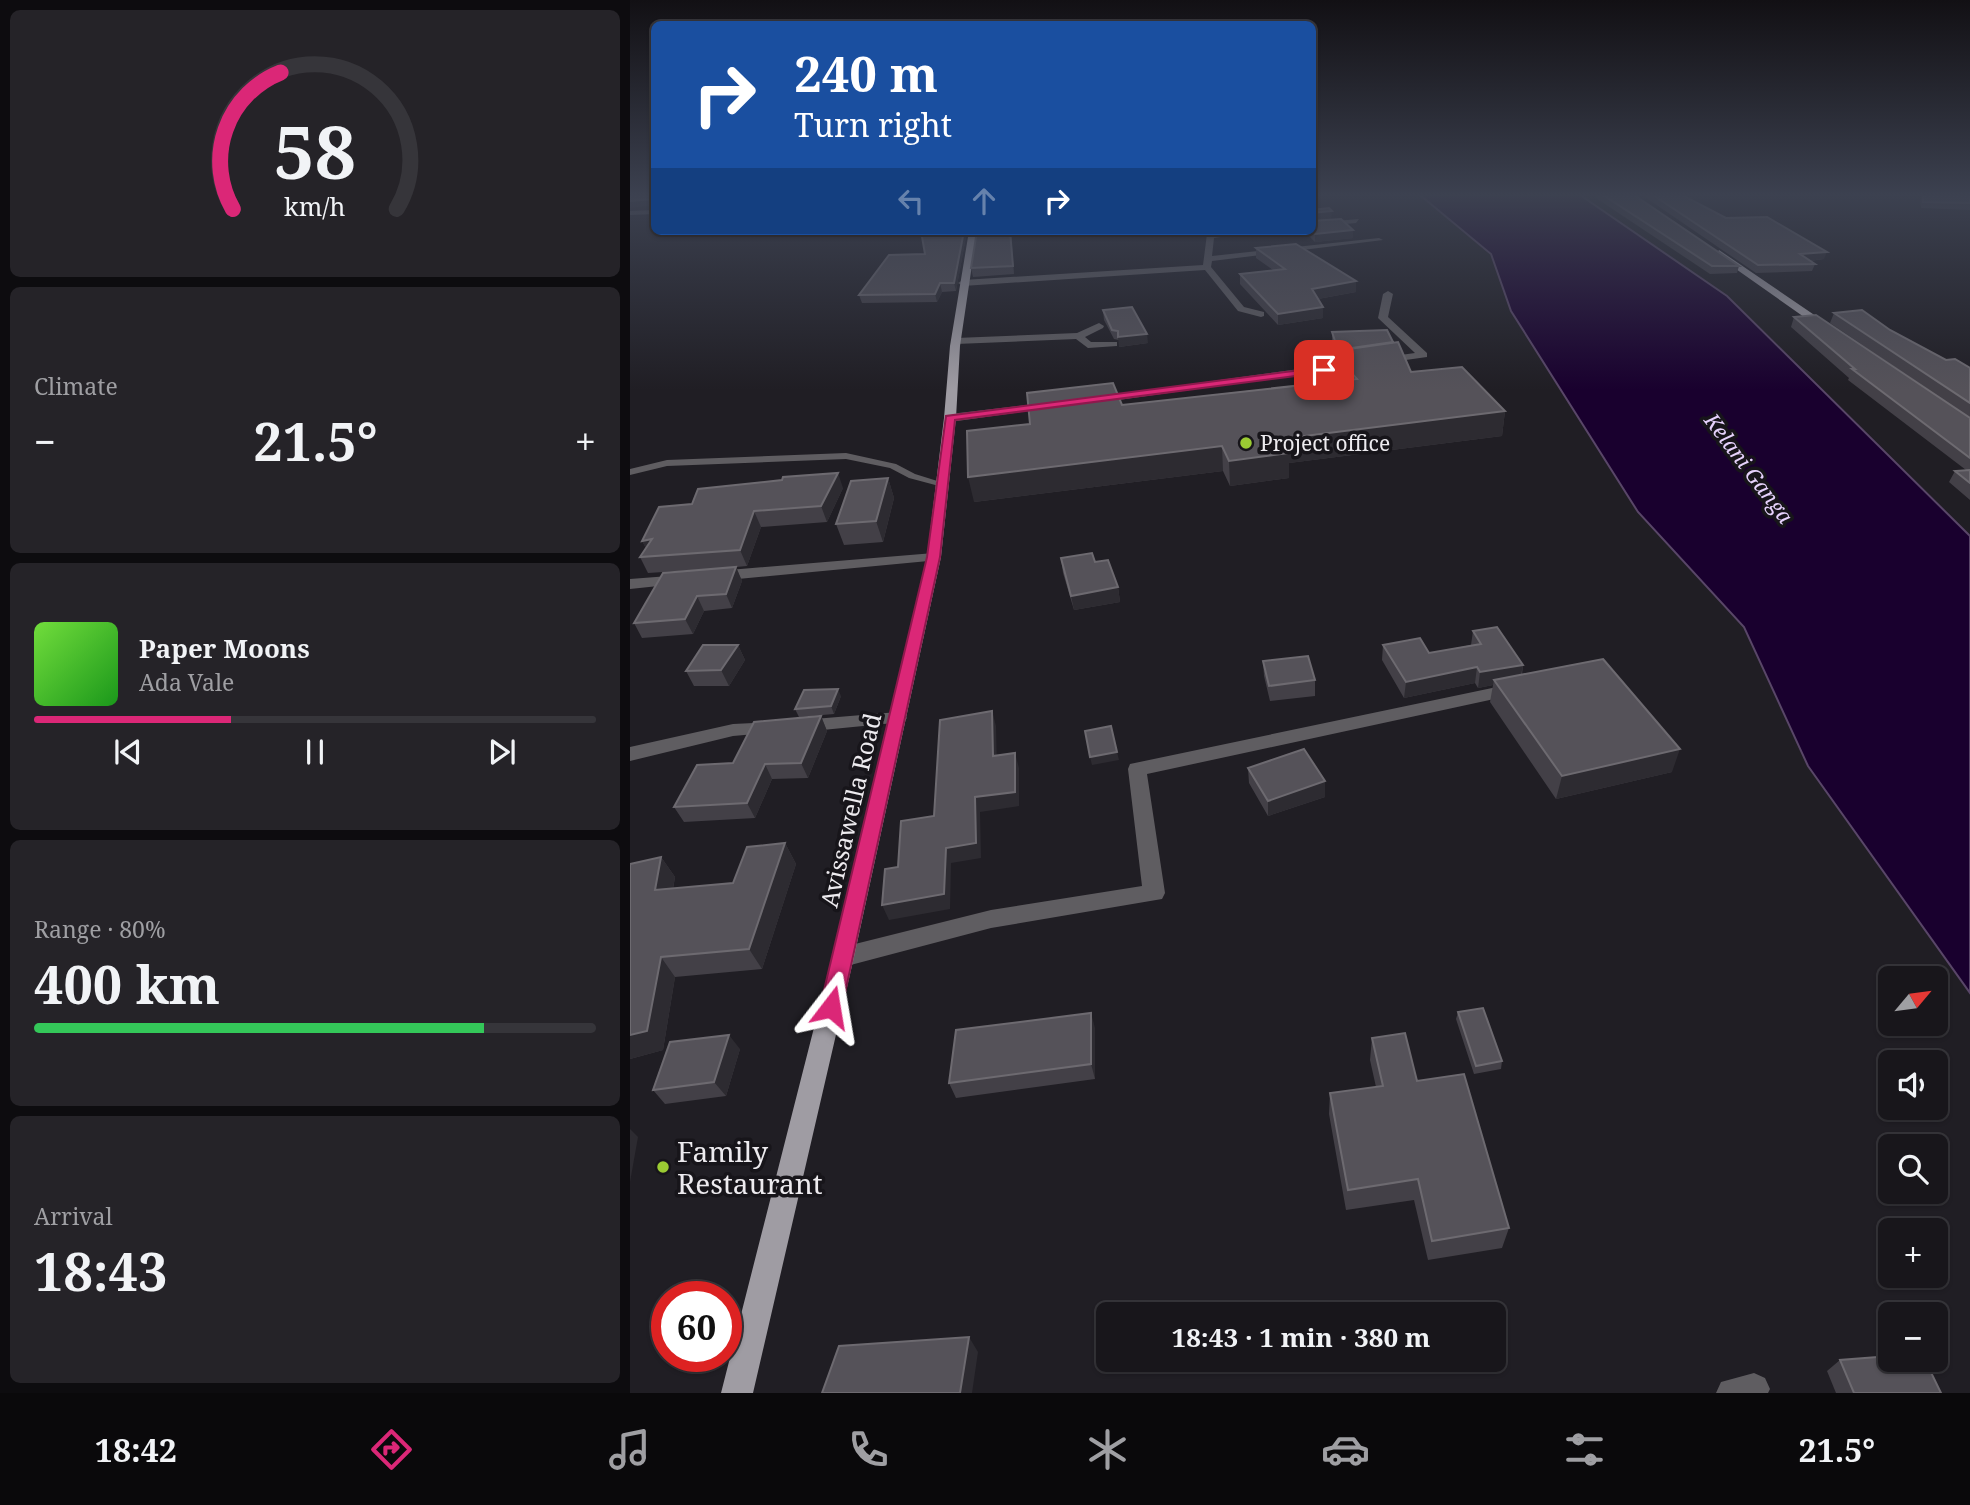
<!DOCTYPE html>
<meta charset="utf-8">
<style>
body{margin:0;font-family:"Noto Serif",serif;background:#252328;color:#f1f3f6;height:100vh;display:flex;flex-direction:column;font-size:26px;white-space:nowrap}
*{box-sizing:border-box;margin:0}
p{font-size:23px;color:#9f9fa3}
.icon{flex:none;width:38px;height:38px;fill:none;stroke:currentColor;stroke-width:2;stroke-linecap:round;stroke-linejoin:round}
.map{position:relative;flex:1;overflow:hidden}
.sheet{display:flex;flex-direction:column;gap:10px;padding:10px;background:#0d0c0f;width:630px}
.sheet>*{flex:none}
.top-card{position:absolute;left:21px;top:21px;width:665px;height:214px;border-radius:10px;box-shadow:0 2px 5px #0004,0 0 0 2px #36353a;background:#1a4fa0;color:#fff;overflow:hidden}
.needle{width:46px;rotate:61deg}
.tools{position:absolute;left:1248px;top:966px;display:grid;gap:14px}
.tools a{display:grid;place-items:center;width:70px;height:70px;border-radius:10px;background:#18161b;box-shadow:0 2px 5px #0004,0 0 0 2px #36353a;font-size:35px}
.speed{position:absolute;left:21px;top:1281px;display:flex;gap:14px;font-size:35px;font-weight:700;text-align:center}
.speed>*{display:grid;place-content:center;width:91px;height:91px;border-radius:50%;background:#18161b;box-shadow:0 2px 5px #0004,0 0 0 2px #36353a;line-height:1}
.speed .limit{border:10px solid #d22;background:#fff;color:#111}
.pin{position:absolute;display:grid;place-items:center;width:60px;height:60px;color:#fff;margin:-30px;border-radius:14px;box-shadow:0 4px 10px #0006}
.me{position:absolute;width:77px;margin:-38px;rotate:14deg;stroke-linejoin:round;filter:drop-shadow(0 0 5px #0008)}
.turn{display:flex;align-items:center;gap:24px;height:147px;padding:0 28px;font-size:32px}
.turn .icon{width:91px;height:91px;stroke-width:2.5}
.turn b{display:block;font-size:49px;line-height:60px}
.lanes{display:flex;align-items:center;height:66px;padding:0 28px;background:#0003;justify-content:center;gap:35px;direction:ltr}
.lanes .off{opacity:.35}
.big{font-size:52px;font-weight:700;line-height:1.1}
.sheet .widget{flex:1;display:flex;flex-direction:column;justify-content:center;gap:10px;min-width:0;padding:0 24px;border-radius:10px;background:#252328}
.sheet .dial{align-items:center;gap:0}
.dial svg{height:182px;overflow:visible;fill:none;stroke:#36353a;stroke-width:7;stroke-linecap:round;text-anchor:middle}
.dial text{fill:#f1f3f6;stroke:none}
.song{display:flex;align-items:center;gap:21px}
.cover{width:84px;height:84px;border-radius:10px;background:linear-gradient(135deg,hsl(100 70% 55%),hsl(120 70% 35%))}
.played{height:7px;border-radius:4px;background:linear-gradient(90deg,#db2777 35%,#36353a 35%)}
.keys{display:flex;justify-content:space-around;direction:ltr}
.heat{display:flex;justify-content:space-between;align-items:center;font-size:38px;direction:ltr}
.charge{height:10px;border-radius:5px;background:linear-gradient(90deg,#34c759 80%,#36353a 0)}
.trip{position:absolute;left:466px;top:1302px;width:410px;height:70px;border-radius:10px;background:#18161b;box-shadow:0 2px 5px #0004,0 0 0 2px #36353a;font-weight:700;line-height:70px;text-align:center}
.tab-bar{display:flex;height:112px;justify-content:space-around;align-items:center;background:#0a090b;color:#9f9fa3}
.tab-bar .icon{width:49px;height:49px}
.tab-bar .selected{color:#db2777}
.tab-bar b{font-size:32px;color:#f1f3f6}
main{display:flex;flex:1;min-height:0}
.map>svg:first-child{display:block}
.water{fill:#19002e;stroke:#594668;stroke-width:2}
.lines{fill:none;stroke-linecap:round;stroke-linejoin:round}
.service{fill:#5f5d61;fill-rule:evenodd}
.minor{fill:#5f5d61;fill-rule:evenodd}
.tertiary{fill:#5f5d61;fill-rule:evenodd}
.primary{fill:#9f9ca3;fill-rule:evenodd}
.wall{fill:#434047}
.shaded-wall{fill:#2d2b31}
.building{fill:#555259;stroke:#6d6a70;stroke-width:2}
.route{fill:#db2777;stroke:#8e194d;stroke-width:2}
.poi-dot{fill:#9bcb33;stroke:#17151a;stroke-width:2.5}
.labels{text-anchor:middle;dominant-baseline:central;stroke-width:7;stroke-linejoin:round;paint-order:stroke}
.far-poi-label{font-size:21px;fill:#edebef;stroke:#17151a;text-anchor:start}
.far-water-label{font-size:21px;font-style:italic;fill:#e6d2fc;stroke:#17151a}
.street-label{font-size:24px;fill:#edebef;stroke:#17151a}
.near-poi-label{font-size:28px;fill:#edebef;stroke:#17151a;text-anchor:start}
</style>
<main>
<section class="sheet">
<div class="widget dial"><svg viewBox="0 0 100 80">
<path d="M14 69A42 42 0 1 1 86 69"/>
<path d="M14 69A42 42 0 0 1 35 9" stroke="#db2777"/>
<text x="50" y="56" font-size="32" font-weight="700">58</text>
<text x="50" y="72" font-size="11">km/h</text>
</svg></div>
<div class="widget"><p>Climate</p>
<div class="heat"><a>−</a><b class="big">21.5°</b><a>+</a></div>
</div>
<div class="widget">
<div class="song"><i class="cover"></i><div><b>Paper Moons</b><p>Ada Vale</p></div></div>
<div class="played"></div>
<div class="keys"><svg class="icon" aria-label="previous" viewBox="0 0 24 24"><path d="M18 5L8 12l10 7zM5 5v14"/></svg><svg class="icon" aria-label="pause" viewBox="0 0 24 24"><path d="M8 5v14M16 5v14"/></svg><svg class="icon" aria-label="next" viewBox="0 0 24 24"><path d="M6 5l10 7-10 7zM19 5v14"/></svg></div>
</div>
<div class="widget"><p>Range · 80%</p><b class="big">400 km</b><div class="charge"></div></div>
<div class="widget"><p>Arrival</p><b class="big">18:43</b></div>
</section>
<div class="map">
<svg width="1340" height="1393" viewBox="0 0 1340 1393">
<rect width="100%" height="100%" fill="#201e24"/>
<!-- water -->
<path class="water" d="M790,195H950L1097,296L1340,536V993L1178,766L1114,627L1008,512L881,311L861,254Z"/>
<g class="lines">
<!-- service -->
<path class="service" d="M216,453L266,464L285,474L317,484L312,487L309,486L279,478L260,468L216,459L37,466L0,475V469L37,460Z"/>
<!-- minor -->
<path class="minor" d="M729,219L726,223L682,227V223Z
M604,231H631L584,238L582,256L749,238L753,240L582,261L581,267L614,307L634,312V316L631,317L608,311L575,270L333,286L328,283L333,280L573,265L577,234Z
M758,291L763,294L758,317L797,353V357L467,403L461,400L467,397L785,353L748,318L753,294Z
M469,323L474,326L473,328L455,337L461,342H487V346L458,348L446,339L326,344L321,341L326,338L447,333Z
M422,402L428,405L426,407L320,422L314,418L320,414Z
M304,553L311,557L309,560L87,581L79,576L87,571Z
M52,575L57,577L60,580L57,583L0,589V579Z
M886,683L895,689L892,693L517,774L535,893L532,899L361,928L213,967L205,964L202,957L205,950L213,947L361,910L512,886L498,769L500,764Z
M268,712L274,714L277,718L274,722L172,732L166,730L163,726L166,722L172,720Z
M144,722L150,724L153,728L150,732L103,736L0,761V747L103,724Z
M1124,1373L1135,1378L1140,1389L1138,1393H1086L1091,1382Z"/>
<!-- tertiary -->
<path class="tertiary" d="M24,210V214L0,215V211Z"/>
<!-- primary -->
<path class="primary" d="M339,231H347L330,346L326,418L311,557L224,957L123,1393H91L202,957L297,557L314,418L320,346Z
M1089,250L1202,327V331H1194L1086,255Z"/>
</g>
<!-- wall -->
<path class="wall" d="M966,195H1004L1109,266L1107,273L1080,274L966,198Z
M1012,195H1052L1096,218L1194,259L1180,261L1185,264L1182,271L1126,273Z
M1293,195H1340V210L1291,208L1290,201Z
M682,210L701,219L685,221L723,238L685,242L674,231H682Z
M291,231H337L326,291L312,292L307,302L232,303L229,295L295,254Z
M381,231L384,274L343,277L341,268Z
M626,248L726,292L688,299L693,307V318L648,325L610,284V274L643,270L626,258Z
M473,310L518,343L489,347V340L484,339L474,320Z
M1204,313L1260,330L1316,360L1340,368V418L1200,323Z
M1164,317L1340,418V500L1319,482L1325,471L1336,470L1218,380L1219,378L1161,327Z
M702,332L763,342L781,372L875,411L872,436L659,463V478L600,486L593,471L344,502L400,424L492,405L714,380L711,372L712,361L708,362L702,344Z
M258,478L264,498L253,542L214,545L206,524Z
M213,488L197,522L131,527L117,566L106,567L112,581L102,608L74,611L63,634L12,638L4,623L80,569L18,573L10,557L16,548L12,541Z
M431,558L465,562L488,587L490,602L444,610L433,573Z
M843,631L893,665L892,675L1042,772L926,799L860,702L863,685L848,688L845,683L774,698L752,660L753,645L799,653L841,645Z
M108,645L115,660L99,686H64L56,671Z
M633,661L685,680V696L640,701L634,676Z
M211,696L204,714L169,717L165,709Z
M191,716L197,731L178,778L142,779L125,818L54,822L44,807L103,763Z
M618,768L695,781V797L638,816L619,783Z
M155,843L166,864L132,969L45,977L33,1050L0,1059V864L31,857L45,877L43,889L103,883Z
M828,1012L872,1061L871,1069L844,1074L826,1019Z
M465,1028V1079L326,1098L319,1083Z
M742,1038L787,1081L879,1228L872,1248L798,1260L784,1200L716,1210L699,1114L700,1093L746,1087L740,1060Z
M110,1049L96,1096L35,1104L23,1090Z
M1210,1360L1311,1393H1206L1197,1371Z"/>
<!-- shaded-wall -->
<path class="shaded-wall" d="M24,195V205L0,208V201Z
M702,211L701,219L682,221V213Z
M723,230V238L685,242V234Z
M334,231H337L326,291L324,283Z
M1197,252L1194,259L1168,262L1170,254Z
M726,281V292L682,300V289Z
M310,283L312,292L307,302L305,294Z
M693,307V318L648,325V314Z
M517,334L518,343L489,347L488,337Z
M763,342L712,350V361L708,362V350Z
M875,411L872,436L659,463V478L600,486L599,461L650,439Z
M592,446L593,471L344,502L338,477Z
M208,473L213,488L197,522L191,506Z
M258,478L264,498L253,542L246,521Z
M124,511L131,527L117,566L110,550Z
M22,539L20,556L12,541Z
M106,567L112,581L102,608L96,594Z
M488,587L490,602L444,610L441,596Z
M67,596L74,611L63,634L55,619Z
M108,645L115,660L99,686L91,670Z
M893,665L890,680H864L863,685L848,688L850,672Z
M847,667L845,683L774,698L776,682Z
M208,689L211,696L204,714L201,706Z
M362,711L366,726L367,771L363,756Z
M191,716L197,731L178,778L171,763Z
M1050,749L1042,772L926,799L932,776Z
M487,752L489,760L462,765L460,757Z
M385,753L389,768V806L350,812L351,858L321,863L320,909L259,920L252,905L316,848L345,797Z
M135,764L142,779L125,818L117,803Z
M695,781V797L638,816V801Z
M155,843L166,864L132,969L119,949Z
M31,857L45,877L39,911L25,890Z
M31,957L45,977L33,1050L0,1059V1035Z
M461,1013L465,1028V1079L461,1064Z
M99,1035L110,1049L96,1096L84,1082Z
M0,1129L8,1137L0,1182Z
M339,1337L348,1352L342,1393H330Z"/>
<!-- building -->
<path class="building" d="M0,195H24L22,199L0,201Z
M973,195H1004L1109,266H1082Z
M1023,195H1052L1096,218L1137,217L1197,252L1170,254L1185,264L1128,265Z
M1293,195H1340V203L1293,202Z
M699,208L702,211L682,213V210Z
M711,219L723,230L685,234L682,231V221Z
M291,231H334L324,283H310L305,294L229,295L259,255L295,254Z
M347,231H380L383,266L341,268Z
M666,244L726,281L682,289L693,307L648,314L610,274L655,269L626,248Z
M502,307L517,334L488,337V331L482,330L473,310Z
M1232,310L1260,330L1316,360L1325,359L1340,368V403L1204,313Z
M1186,315L1340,418V458L1222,369H1225L1164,317Z
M757,330L763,342L708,350L702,332Z
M768,342L781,372L832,367L875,411L650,439L659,453L599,461L592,446L338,477L337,431L400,424L397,393L483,383L492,405L727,379L718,369L712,350Z
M1340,470V483L1325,471Z
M208,473L191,506L124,511L110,550L10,557L22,539L12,541L29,507L62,504L68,489L152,480L153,477Z
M258,478L246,521L206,524L221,481Z
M462,553L465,562L478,560L488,587L441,596L431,558Z
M106,567L96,594L67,596L55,619L4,623L33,573Z
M867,627L893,665L850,672L847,667L776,682L753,645L790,638L799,653L851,644L843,631Z
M73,645H108L91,670L56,671Z
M678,656L685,680L639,686L633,661Z
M973,659L1050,749L932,776L864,680Z
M208,689L201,706L165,709L174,690Z
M362,711L363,756L385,753V792L345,797L346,843L316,848L314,894L252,905L255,869L268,867L271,821L304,816L310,720Z
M191,716L171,763L135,764L117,803L44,807L67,765L103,763L124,722Z
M481,726L487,752L460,757L455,731Z
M674,749L695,781L638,801L618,768Z
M155,843L119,949L31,957L17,1031L0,1035V864L31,857L25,890L103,883L117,847Z
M853,1008L872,1061L846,1066L828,1012Z
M461,1013V1064L319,1083L326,1030Z
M775,1033L787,1081L834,1074L879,1228L802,1241L788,1179L718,1190L700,1093L753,1086L742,1038Z
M99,1035L84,1082L23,1090L40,1042Z
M339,1337L330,1393H192L209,1346Z
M1260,1356V1360H1295L1311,1393H1224L1210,1360Z"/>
<!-- sky -->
<linearGradient id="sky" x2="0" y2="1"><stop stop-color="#121014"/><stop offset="0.5" stop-color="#3c4150"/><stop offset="1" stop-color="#3c4150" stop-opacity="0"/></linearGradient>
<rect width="1340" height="390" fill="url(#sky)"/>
<!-- route -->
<path class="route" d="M694,367L697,368V372L325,420L310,557L212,1007L208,1014L201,1017L193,1014L190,1007L297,557L316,416Z"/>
<!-- markers -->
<g class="poi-dot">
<circle cx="616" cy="443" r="7"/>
<circle cx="33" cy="1167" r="7"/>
</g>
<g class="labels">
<!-- far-poi labels -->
<g class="far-poi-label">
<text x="630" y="443">Project office</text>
</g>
<!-- far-water labels -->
<g class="far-water-label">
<text transform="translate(1119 468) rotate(53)">Kelani Ganga</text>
</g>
<!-- street labels -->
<g class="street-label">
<text transform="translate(220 810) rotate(-77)">Avissawella Road</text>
</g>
<!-- near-poi labels -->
<g class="near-poi-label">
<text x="47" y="1151">Family<tspan x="47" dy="32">Restaurant</tspan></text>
</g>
</g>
</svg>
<div class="tools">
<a><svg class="needle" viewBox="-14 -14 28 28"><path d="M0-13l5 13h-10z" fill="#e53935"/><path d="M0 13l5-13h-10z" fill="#9f9fa3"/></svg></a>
<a><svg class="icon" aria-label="sound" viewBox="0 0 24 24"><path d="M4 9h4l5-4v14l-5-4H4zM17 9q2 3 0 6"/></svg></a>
<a><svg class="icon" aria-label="search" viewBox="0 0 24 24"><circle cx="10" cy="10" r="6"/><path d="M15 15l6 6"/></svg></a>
<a>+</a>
<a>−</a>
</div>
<div class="speed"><div class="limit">60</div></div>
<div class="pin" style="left:694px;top:370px;background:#d93025"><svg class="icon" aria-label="arrive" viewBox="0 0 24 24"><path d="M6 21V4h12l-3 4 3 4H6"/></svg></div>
<svg class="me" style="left:201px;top:1007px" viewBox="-20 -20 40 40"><path d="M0-17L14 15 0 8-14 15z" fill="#db2777" stroke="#fff" stroke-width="4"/></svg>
<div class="trip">18:43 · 1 min · 380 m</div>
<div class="top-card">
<div class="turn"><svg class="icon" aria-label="right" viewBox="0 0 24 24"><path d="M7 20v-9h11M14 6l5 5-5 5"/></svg><div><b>240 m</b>Turn right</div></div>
<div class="lanes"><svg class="icon off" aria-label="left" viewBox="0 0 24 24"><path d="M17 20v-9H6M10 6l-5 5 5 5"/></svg><svg class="icon off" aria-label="ahead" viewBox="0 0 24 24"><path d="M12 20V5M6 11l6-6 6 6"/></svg><svg class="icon" aria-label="right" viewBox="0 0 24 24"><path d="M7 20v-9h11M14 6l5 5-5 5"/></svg></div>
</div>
</div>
</main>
<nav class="tab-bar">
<b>18:42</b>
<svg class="icon selected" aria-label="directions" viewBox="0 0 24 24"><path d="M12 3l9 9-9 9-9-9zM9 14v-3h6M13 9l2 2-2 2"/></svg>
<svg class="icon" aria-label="music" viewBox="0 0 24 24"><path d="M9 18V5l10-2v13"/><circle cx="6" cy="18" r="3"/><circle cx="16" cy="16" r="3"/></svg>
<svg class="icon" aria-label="phone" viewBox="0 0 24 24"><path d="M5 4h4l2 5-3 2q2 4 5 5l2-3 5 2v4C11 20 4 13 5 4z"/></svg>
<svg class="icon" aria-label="climate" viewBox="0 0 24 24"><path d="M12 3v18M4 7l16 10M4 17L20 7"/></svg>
<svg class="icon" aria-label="car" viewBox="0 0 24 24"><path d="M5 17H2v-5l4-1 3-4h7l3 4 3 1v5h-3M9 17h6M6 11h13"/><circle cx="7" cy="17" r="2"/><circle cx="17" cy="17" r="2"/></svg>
<svg class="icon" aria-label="filters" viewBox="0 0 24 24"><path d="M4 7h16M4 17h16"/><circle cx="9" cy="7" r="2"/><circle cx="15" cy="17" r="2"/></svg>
<b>21.5°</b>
</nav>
